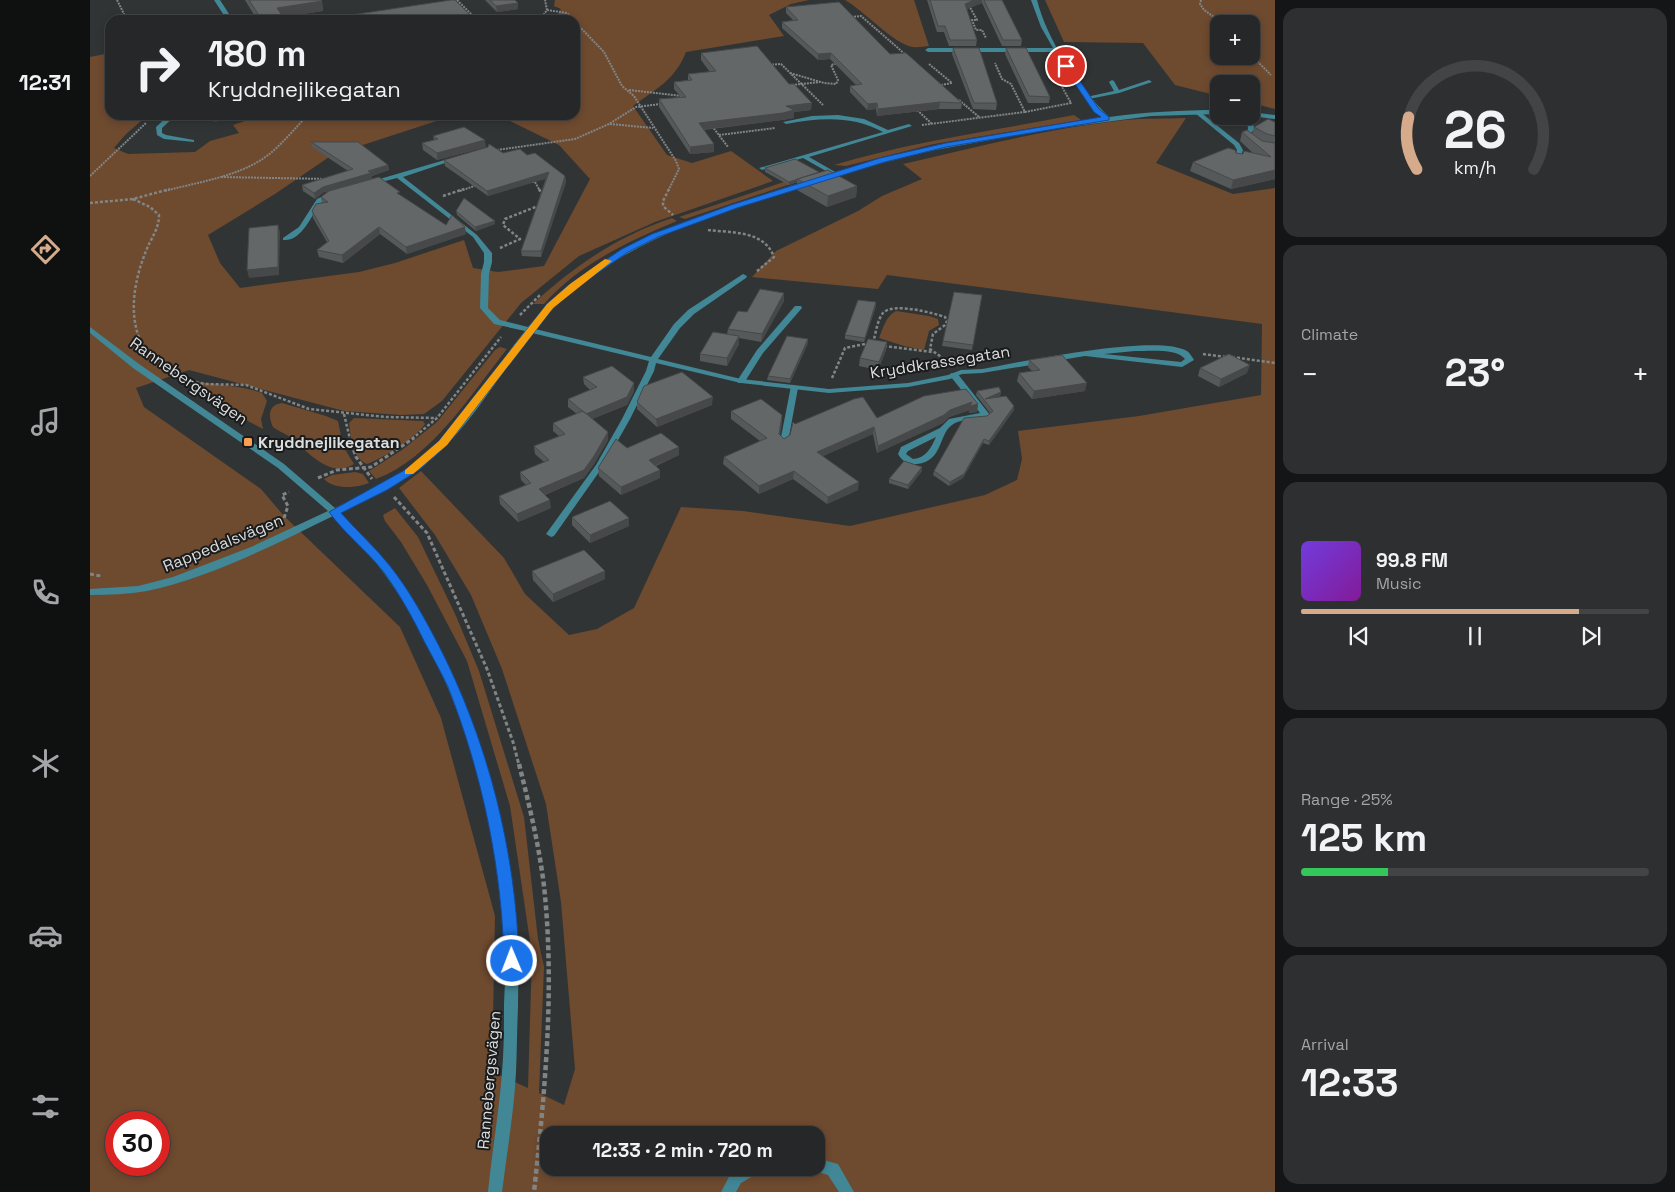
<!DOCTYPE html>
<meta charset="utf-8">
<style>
body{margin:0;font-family:"Space Grotesk",sans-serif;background:#2d2f30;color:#f1f3f6;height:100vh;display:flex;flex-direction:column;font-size:19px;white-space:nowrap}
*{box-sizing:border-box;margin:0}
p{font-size:16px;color:#a3a5a8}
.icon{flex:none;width:28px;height:28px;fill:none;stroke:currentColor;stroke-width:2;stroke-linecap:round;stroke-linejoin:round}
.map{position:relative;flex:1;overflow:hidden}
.panel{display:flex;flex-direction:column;gap:8px;padding:8px;background:#141516;width:400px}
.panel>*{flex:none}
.banner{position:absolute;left:15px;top:15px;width:475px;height:105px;border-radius:15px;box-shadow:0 2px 8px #0003,0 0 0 1px #424445;background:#252728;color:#f1f3f6;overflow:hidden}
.controls{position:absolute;left:1120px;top:15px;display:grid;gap:10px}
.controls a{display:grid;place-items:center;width:50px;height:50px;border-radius:10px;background:#252728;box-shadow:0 2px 8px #0003,0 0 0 1px #424445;font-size:25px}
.speed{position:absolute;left:15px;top:1111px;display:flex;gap:10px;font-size:25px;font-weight:700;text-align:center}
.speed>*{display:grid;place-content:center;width:65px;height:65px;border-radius:50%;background:#252728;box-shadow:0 2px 8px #0003,0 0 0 1px #424445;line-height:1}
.speed .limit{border:8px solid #d22;background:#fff;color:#111}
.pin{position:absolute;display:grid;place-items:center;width:42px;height:42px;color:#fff;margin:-21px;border:2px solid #fff;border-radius:50%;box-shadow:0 1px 5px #0007}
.me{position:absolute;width:55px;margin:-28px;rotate:359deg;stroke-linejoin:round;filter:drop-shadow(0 0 4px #0008)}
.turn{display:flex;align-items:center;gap:18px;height:105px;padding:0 20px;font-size:22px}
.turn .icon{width:65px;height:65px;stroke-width:2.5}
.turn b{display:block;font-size:35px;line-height:42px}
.big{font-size:38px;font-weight:600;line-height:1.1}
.panel .tile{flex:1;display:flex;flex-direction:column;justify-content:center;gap:8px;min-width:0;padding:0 18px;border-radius:15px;background:#2d2f30}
.panel .dial{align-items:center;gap:0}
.dial svg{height:130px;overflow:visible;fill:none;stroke:#424445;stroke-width:7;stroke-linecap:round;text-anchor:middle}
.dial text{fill:#f1f3f6;stroke:none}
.song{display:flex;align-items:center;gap:15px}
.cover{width:60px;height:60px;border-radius:8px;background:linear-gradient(135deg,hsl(260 70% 55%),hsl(290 70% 35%))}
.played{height:5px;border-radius:2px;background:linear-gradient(90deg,#d6ab8b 80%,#424445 80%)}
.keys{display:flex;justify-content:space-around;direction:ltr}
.heat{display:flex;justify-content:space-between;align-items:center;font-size:28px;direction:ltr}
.charge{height:8px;border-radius:4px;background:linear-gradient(90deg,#34c759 25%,#424445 0)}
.trip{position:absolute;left:450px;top:1126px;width:285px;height:50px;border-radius:15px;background:#252728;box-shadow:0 2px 8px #0003,0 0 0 1px #424445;font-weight:600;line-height:50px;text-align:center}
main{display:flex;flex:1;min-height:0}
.dock{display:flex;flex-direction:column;width:90px;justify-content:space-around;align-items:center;background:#0f1010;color:#a3a5a8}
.dock .icon{width:35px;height:35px}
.dock .current{color:#d6ab8b}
.dock b{font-size:22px;color:#f1f3f6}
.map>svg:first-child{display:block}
.green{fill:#6e4a2f;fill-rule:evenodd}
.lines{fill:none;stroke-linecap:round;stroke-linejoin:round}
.path-far3{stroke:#828585;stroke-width:2;stroke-dasharray:2 1;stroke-linecap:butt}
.path-far2{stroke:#828585;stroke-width:2.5;stroke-dasharray:3 2;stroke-linecap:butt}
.path-far1{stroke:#828585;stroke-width:3;stroke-dasharray:4 2.5;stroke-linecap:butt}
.path{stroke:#828585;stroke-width:4.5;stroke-dasharray:5 3;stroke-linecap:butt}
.lane{fill:#418795;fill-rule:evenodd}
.street{fill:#418795;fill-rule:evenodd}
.wall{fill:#565959}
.shaded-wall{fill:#464849}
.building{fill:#646768;stroke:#464849}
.route{fill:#1a73e8;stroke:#114b97}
.slow{fill:#f59e0b}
.poi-dot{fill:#fc9e52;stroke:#1a1b1c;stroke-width:2}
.labels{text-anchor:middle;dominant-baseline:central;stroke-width:4;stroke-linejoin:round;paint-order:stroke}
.street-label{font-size:16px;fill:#dcdede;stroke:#1a1b1c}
.poi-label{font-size:16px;font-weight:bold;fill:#dcdede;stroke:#1a1b1c;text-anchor:start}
</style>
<main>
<nav class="dock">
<b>12:31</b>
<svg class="icon current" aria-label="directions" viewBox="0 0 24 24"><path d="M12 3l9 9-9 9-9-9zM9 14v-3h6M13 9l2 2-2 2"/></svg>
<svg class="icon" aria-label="music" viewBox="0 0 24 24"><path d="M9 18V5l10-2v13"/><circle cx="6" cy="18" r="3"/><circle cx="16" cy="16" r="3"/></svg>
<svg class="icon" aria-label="phone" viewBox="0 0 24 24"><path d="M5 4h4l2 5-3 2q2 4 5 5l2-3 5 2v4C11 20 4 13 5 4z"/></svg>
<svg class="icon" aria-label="climate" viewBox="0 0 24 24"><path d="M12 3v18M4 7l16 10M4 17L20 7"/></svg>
<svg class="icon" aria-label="car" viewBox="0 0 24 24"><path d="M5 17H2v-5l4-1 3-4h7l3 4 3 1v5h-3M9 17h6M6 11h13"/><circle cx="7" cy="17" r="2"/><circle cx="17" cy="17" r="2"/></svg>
<svg class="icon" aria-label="filters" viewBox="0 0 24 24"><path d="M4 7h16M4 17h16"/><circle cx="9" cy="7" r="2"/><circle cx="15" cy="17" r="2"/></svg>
</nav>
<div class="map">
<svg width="1185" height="1192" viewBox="0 0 1185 1192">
<rect width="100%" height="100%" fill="#313435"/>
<!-- green -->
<path class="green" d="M465,0H719L701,4L679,15L694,36L596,52C585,80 566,89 543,106L577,155L602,163L641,151L683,181L565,222L489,256L431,303L352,401L334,414L311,415L254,411L99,370L46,388L54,407L171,489L194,516L310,627L351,718L405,916L402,1072L438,1088L442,955L420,806L377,661L337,585L311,542L295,521L293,515L305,508L328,537L366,616L389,671L434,817L448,939L454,967L449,1093L474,1105L485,1069L471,902L456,804L412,669L381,595L345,535L309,488L331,471L414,558L435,594L479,635L507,629L544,608L591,507L653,511L760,526L895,495L927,480L932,459L928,431L1049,416L1171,395L1172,324L797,275L788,289L662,277L686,251L768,211L792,196L832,179L813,164C885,147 961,128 1035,120C1055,118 1076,119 1096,118L1066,163L1143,194L1185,188V1192H0V57L20,53V115H58L36,134L24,148L38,154L105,152L120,141L149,133L143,125L167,117L168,115H365L242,155L185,194L118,235L130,263L150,288L269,272L305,263L374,240L383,268L408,272L454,266L500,179L469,145L408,115H485V20H459L468,14L471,9L464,6ZM26,1122H69V1165H26ZM459,1135H726V1168H459Z
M755,0H824L839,46C834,46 828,48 823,47C805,45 773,10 755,0Z
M955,0H1185V109L1161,103V84H1129V96L1085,85L1053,43L974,42ZM1129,24H1161V56H1129Z
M984,115L991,120L844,144L756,166L744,165C823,141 903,131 984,115Z
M721,173L722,177L595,219L589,217Z
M582,218L587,221C539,241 489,264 454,304H443C484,266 528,236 582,218Z
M806,311L839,316L848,319L849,325L839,331L834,350L814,346L789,338C793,328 796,316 806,311Z
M410,347L417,349C382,393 341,459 286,479L279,471L312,450L347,422L405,350Z
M86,377C115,386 144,383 172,393L177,401L171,419L173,429L150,417Z
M192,403L236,416L248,421L253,446L264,464C239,480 217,450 200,437C194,433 188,431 183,427C178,416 178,405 192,403Z
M264,418L333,421L335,424C326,438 293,458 277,464C262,458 261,437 259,423Z
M265,472L273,474L279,483C267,488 244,490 234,479L242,475Z"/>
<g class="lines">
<!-- path-far3 -->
<path class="path-far3" d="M27,0L37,20
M367,0L387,20
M876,0L887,20H882L886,30H892L896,38
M1111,0L1110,4L1114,10L1134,24
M457,10L477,13L484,20
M761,17L771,16L816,55
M450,20L457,10L455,0
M485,22L514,52L532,86L544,96L586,161L589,169L578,191
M1161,41L1163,45L1161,51
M1161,55L1181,75
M956,62L961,71L966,75
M839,64L862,83L851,85L853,86
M679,65L691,64L733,105
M700,73L734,83L746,84L748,80L741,65L748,63
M702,85L730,82
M539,90L592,96
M869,100L889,117
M825,108L842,124
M935,112L981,103L971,85
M520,124L563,128
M832,125L935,112L921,84L912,79L905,63
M622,126L638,147
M629,135L685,128
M407,150L485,139L519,124L546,107L571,104
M0,176L56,123
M131,177L237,179
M442,182H445L450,191
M75,191C108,182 146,177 174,158C190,147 204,129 218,115
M370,191L387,185"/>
<!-- path-far2 -->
<path class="path-far2" d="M449,189L452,195
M579,189L573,201V206L583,215
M353,196L374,189
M43,199L60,207L69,215C69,229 61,238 56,251C43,283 36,324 58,354
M0,203L43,199L80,189
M618,230C642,233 674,230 684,257L666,272
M410,248L430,239L413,225L415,219L448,206
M430,315L450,295
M786,343L784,339C786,331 788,319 793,313C803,302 843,313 855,317L857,321L855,325L843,334L840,349L861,364
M794,346L842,352
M1113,354L1136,357
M1142,357L1185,363
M79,369L101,381L115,384L156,385L219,409L296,417L347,418
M742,378L755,348L780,343
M254,414L260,439
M322,439L347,418L411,337"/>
<!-- path-far1 -->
<path class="path-far1" d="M259,438L266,457L282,479
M228,478L247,470L281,467L324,438
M304,497L337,533L397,669L423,742L429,765
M194,518L198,506L192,495L199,492
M0,574L11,576"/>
<!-- path -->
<path class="path" d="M429,764C439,804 449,845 454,886C465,988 455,1091 444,1192"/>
<!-- lane -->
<path class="lane" d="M124,0H130L143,20H137Z
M1022,80L1024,81L1029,90L1059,80L1062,82L1029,93L999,99L996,97L1024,91L1019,82Z
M1105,111H1109L1149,143L1153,150L1149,161L1144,160L1147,150L1144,145L1105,113Z
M79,115H86L72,128V133L76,135L104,140V142L74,139L67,135L66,127Z
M748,115L774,119L798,130L819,124L822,126L719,157L747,173V175H743L713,158L672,170L669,168L793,132C761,115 730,118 696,124L693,122L722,116Z
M1161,115L1163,116L1164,129L1159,136L1174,145L1185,147V151L1170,148L1153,136L1158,129L1157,116H1161Z
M705,306H711L712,308L673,353L654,383H648L647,381L667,350Z
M861,373H867L900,415L896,418C887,419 873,419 865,423C847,432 855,461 827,464C818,465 812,461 808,454L811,447L850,428L859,419L890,413L861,377ZM846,437C841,448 836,458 823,459L816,454L818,451Z
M701,386H704L708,388L698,442L694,445L690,442Z
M726,1158L748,1164L764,1192H749L738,1175L721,1170L720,1168H726Z
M650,1168H670L668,1173L651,1183L646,1192H631L641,1173Z"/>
<!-- street -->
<path class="street" d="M941,0H947C957,40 989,88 1019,117C1056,112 1092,110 1129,110V114L1061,116L948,131L840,151L732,178V176C824,148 918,131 1013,118L996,98L965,52H838L835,50L838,48H963L951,27Z
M1161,112L1185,115V119L1161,116Z
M365,157L370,158L313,177L387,235L402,253V262L399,274L398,308L410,320L438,327C492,262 569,229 648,203C672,195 696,187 720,180L722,181V183C623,215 514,244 445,329L561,357L584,324L598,310L653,274L657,276L656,278L604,314L590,328L568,359L651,379L739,389L818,383L858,375L871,370L892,369C931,362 1067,333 1097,351C1100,353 1102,357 1104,360L1092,367L995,356L892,373L872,374L860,379L818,387L739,393L651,383L566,363L564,371L540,419L514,465L464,536L461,537L456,534L506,465L532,419L556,371L559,361L442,333C410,373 384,421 345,456C317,481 283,497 250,513C267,531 286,549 301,569C377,675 415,799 427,928C430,954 428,981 428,1007C427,1029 427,1050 426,1072C424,1112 417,1152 412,1192H398C402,1152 409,1112 412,1072C414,1050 414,1027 414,1004C415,979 417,954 415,929C405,805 367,673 293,572C279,552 259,535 243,516C186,544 119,578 57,591C39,594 19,595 0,595V589L48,586L83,577L161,547L238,511L188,468L43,368L0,333V327L49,364L194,464L245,508C278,492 313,476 340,451C377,416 403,370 435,331L404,324L390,308L391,274L394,262V253L383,237L307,178L279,185L276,183ZM1045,351C1059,351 1087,348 1095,359L1091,362L1014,354Z
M242,192L247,193C242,197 234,198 231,203C221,215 212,242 193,240V238L209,227L227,199Z"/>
</g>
<!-- wall -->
<path class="wall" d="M155,0H231L232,1L233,11L193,17L195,20H167Z
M395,0H425L428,3V9L407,12Z
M837,0H912L932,40L931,46H912L892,3L877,9L887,40L886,46H859L854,32H847Z
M696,7L800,54L872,103L871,109H849L787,116L786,109L777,110L760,92V86L766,85L740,59L728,60L692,28V22L703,20L696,13Z
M863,48L907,103L906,110L883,109L862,54Z
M916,48L960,97L959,103H938L915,54Z
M611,53L721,110L704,112V118L692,120L614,130L624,144V152L600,154L569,107V99L591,97L584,89V82L598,80V74L620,72L611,60Z
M1185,122V179L1141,189L1100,171L1103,162L1146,153L1164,154L1150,141L1152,132L1162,134L1164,127Z
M343,136L396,147L347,160L333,150L332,143L344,140Z
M221,142L298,165L299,170L282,176V179L258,186L311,196L356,225L376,234L317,254L290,234L253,263L229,257L227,250L237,242L223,218L222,211L232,203L231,197L238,191L234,192L225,199L213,191L212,185L258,171L222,147Z
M413,153L437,155L475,176L476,182L451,257L432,256L431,251L456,178L398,196L355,166L354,160Z
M675,168L729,172L767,186L766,197L737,207L707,190V182L699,185L675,172Z
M366,211L405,224L386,231L367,215Z
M892,295L882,350L852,346L853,341Z
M694,301L671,342L649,338V344L637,366L610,361V354L637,334L638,329L657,312Z
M786,306L774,342L755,339V335Z
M797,342L796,350L788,370L769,366L770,358Z
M718,343L700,383L677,380L678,376Z
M939,360L995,391L942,399L927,381L929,373L942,371L938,367Z
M1110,368L1157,373L1129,387L1108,376Z
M493,377L544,391L537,405L502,419L518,440L504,464L494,478L455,495L461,508L428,522L410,504L409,496L436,485L431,480L430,472L454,462L445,454L444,446L469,436L463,431V423L487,414L478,407V399L500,390L494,384Z
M887,391L911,392L910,396L907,397L924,410L899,445L893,443L873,478L859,486L843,475L844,471L900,413L886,395Z
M547,402L622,405L567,427L547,409Z
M888,404L887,412L879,413L880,410L859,417L853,423L787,453L783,434L733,456L768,490L737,504L703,479L669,494L633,464L634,457L670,441L641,419V411L692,415V422L690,435L694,439L700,435L705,424L787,418Z
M537,448L589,455L566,466L570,470V478L531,495L509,476L508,468Z
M832,467V471L818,489L799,483V479Z
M482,517L539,518V526L500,543L482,525Z
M442,571L515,579L463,602L443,580Z"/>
<!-- shaded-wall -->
<path class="shaded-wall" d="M884,0H892V3L874,10L875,4Z
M232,1L233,11L189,18L187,8Z
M428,3V9L407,12L406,6Z
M741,53L740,59L728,60V54Z
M850,102L849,109L787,116L788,109Z
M722,103L721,110L704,112V118L692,120L609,130V123L696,106Z
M787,103L786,109L777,110L778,104Z
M122,115H154L155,116L124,122Z
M395,140L396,147L347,160V153Z
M624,144V152L600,154V147Z
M298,165L299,170L282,176V179L234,192L225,199L224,193L233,187Z
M1185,170V179L1141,189L1143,180Z
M459,172V178L398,196L397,191Z
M729,172L707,179V182L699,185V182Z
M475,176L476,182L451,257V251Z
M767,186L766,197L737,207L738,196Z
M405,221V224L386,231L385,227Z
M188,225L190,232L189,275L159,278L157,270Z
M289,227L290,234L253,263L252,255Z
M375,227L376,234L317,254L316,247Z
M694,293V301L671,342L672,334Z
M786,302V306L774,342L775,338Z
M649,336V344L637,366V358Z
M718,339V343L700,383V379Z
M797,342L796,350L788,370L789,362Z
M1160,365L1157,373L1129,387L1131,379Z
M544,383V391L537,405L496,421V414Z
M997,383L995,391L942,399L944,391Z
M911,392L910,396L896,403L895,399Z
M623,397L622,405L567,427L566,419Z
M882,402L888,404L887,412L879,413L880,410L859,417L853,423L787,453L788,446L860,410Z
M924,406V410L899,445V441Z
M692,415V422L688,442L689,434Z
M784,427L783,434L726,459L727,452Z
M518,432V440L504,464L494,478L449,497V489Z
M894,439L893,443L873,478L859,486L860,482Z
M589,447V455L559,468V460Z
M832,467V471L818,489V485Z
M570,470V478L531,495V487Z
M704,471L703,479L669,494V486Z
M769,482L768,490L737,504L738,497Z
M460,500L461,508L428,522L427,514Z
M539,518V526L500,543V535Z
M515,571V579L463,602V594Z"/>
<!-- building -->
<path class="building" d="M159,0H231L232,1L187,8L195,20H172Z
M361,0H365L385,20H243L241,18Z
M400,0H425L428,3L406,6Z
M840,0H884L875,4L887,40H860L855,26H848Z
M894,0H912L932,40H913Z
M749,2L800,54L816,53L872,103L850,102L788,109L787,103L778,104L760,86L772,84L741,53L728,54L692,22L708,20L696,7Z
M667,46L699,84H704L722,103L696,106L704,110L693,113L609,123L624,144L600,147L569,99L596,97L584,82L602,80L598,74L626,71L611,53Z
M863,48H889L907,103H884Z
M916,48H936L960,97L939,96Z
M1178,119L1185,122V136L1177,134L1164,127Z
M374,127L395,140L347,153L332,143L348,139L343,136Z
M1157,130L1172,141L1185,143V170L1143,180L1103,162L1138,148L1145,150L1146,153L1153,154L1154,151L1181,157L1152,132Z
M221,142H268L298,165L278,171L281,173L233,187L224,193L212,185L263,169Z
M399,144L413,153L430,149L437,155L445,153L475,176L451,251H431L459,172L397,191L354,160L398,147Z
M705,159L729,172L699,182L675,168Z
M738,170L767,186L738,196L707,179Z
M289,177L310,192L307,193L356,225L362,215L375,227L316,247L289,227L252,255L227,250L239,241L222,211L226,204L238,202L231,197L239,191Z
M374,198L405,221L385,227L366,211Z
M188,225V267L157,270L159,228Z
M670,289L694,293L672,334L638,329L648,311L657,312Z
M864,292L892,295L883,345L853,341Z
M768,300L786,302L775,338L755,335Z
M623,332L649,336L637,358L610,354Z
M697,336L718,339L700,379L678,376Z
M778,339L797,342L789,362L770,358Z
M1139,354L1160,365L1131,379L1110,368Z
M972,355L997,383L944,391L929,373L950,370L939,360Z
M522,366L544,383L537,397L496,414L478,399L507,387L493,377Z
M592,372L623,397L566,419L547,402L554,386Z
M909,387L911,392L895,399L916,396L924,406L899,441L894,439L874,474L860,482L844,471L874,418L897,416L903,411L887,391Z
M876,389L888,404L880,406L882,402L860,410L854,415L788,446L784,427L727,452L769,482L738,497L704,471L669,486L634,457L677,438L641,411L671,399L692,415L689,434L694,439L700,435L703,422L705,424L764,399L773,397L787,418L834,396Z
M493,411L518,432L504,456L494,470L449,489L460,500L427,514L409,496L441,483L430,472L459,460L444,446L475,434L463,423Z
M571,433L589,447L559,460L570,470L531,487L508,468L526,439L537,448Z
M814,461L832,467L818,485L799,479Z
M520,501L539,518L500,535L482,517Z
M494,550L515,571L463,594L442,571Z"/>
<!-- route -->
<path class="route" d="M974,65H979L1009,109L1019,117V120L856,147L795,162L647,208L568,237L538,252L486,288L463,308L357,445L329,470L297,490L251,513C267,531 285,547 300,566C319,590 334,617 348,644C398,741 426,851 429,961L427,966L422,967L416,966L414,961C412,868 392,773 358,687C351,672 343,658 335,643C323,618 309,593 293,571C276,550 255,534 239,512L322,466L349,441L457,304L480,284L532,249L562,234L641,205L790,158L856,143L1011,117L1004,112L973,66Z"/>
<!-- slow -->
<path class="slow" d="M515,259L522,261L463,308L357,445L323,474H315V470L349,441L457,304L480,284Z"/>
<!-- markers -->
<rect class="poi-dot" x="153" y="437" width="10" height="10" rx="2.5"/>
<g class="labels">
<!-- street labels -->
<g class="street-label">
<text transform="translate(850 362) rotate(-9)">Kryddkrassegatan</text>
<text transform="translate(99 381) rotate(35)">Rannebergsvägen</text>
<text transform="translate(133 543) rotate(-22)">Rappedalsvägen</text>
<text transform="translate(399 1080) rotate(-85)">Rannebergsvägen</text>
</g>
<!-- poi labels -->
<g class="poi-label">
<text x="168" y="442">Kryddnejlikegatan</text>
</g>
</g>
</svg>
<div class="controls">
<a>+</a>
<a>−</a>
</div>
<div class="speed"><div class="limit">30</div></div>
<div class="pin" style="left:976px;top:66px;background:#d93025"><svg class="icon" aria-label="arrive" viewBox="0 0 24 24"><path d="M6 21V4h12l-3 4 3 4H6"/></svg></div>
<svg class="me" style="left:422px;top:961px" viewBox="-20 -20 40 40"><circle r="17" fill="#1a73e8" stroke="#fff" stroke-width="3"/><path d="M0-11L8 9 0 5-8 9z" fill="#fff"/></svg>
<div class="trip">12:33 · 2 min · 720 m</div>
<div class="banner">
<div class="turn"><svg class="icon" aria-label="right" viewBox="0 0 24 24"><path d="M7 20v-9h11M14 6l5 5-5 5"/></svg><div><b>180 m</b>Kryddnejlikegatan</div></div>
</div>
</div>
<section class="panel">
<div class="tile dial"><svg viewBox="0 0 100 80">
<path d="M14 69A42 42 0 1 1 86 69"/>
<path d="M14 69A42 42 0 0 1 9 37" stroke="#d6ab8b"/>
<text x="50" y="56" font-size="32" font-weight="700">26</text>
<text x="50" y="72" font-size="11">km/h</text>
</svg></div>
<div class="tile"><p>Climate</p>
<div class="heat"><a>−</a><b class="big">23°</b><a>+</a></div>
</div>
<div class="tile">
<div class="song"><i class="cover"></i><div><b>99.8 FM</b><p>Music</p></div></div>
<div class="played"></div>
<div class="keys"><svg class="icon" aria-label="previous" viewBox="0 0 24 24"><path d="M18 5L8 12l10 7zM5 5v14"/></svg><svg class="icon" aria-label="pause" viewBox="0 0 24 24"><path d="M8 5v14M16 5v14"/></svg><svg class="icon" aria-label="next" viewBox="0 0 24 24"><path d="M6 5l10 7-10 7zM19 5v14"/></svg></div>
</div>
<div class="tile"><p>Range · 25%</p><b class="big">125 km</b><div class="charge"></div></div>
<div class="tile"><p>Arrival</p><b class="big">12:33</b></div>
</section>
</main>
